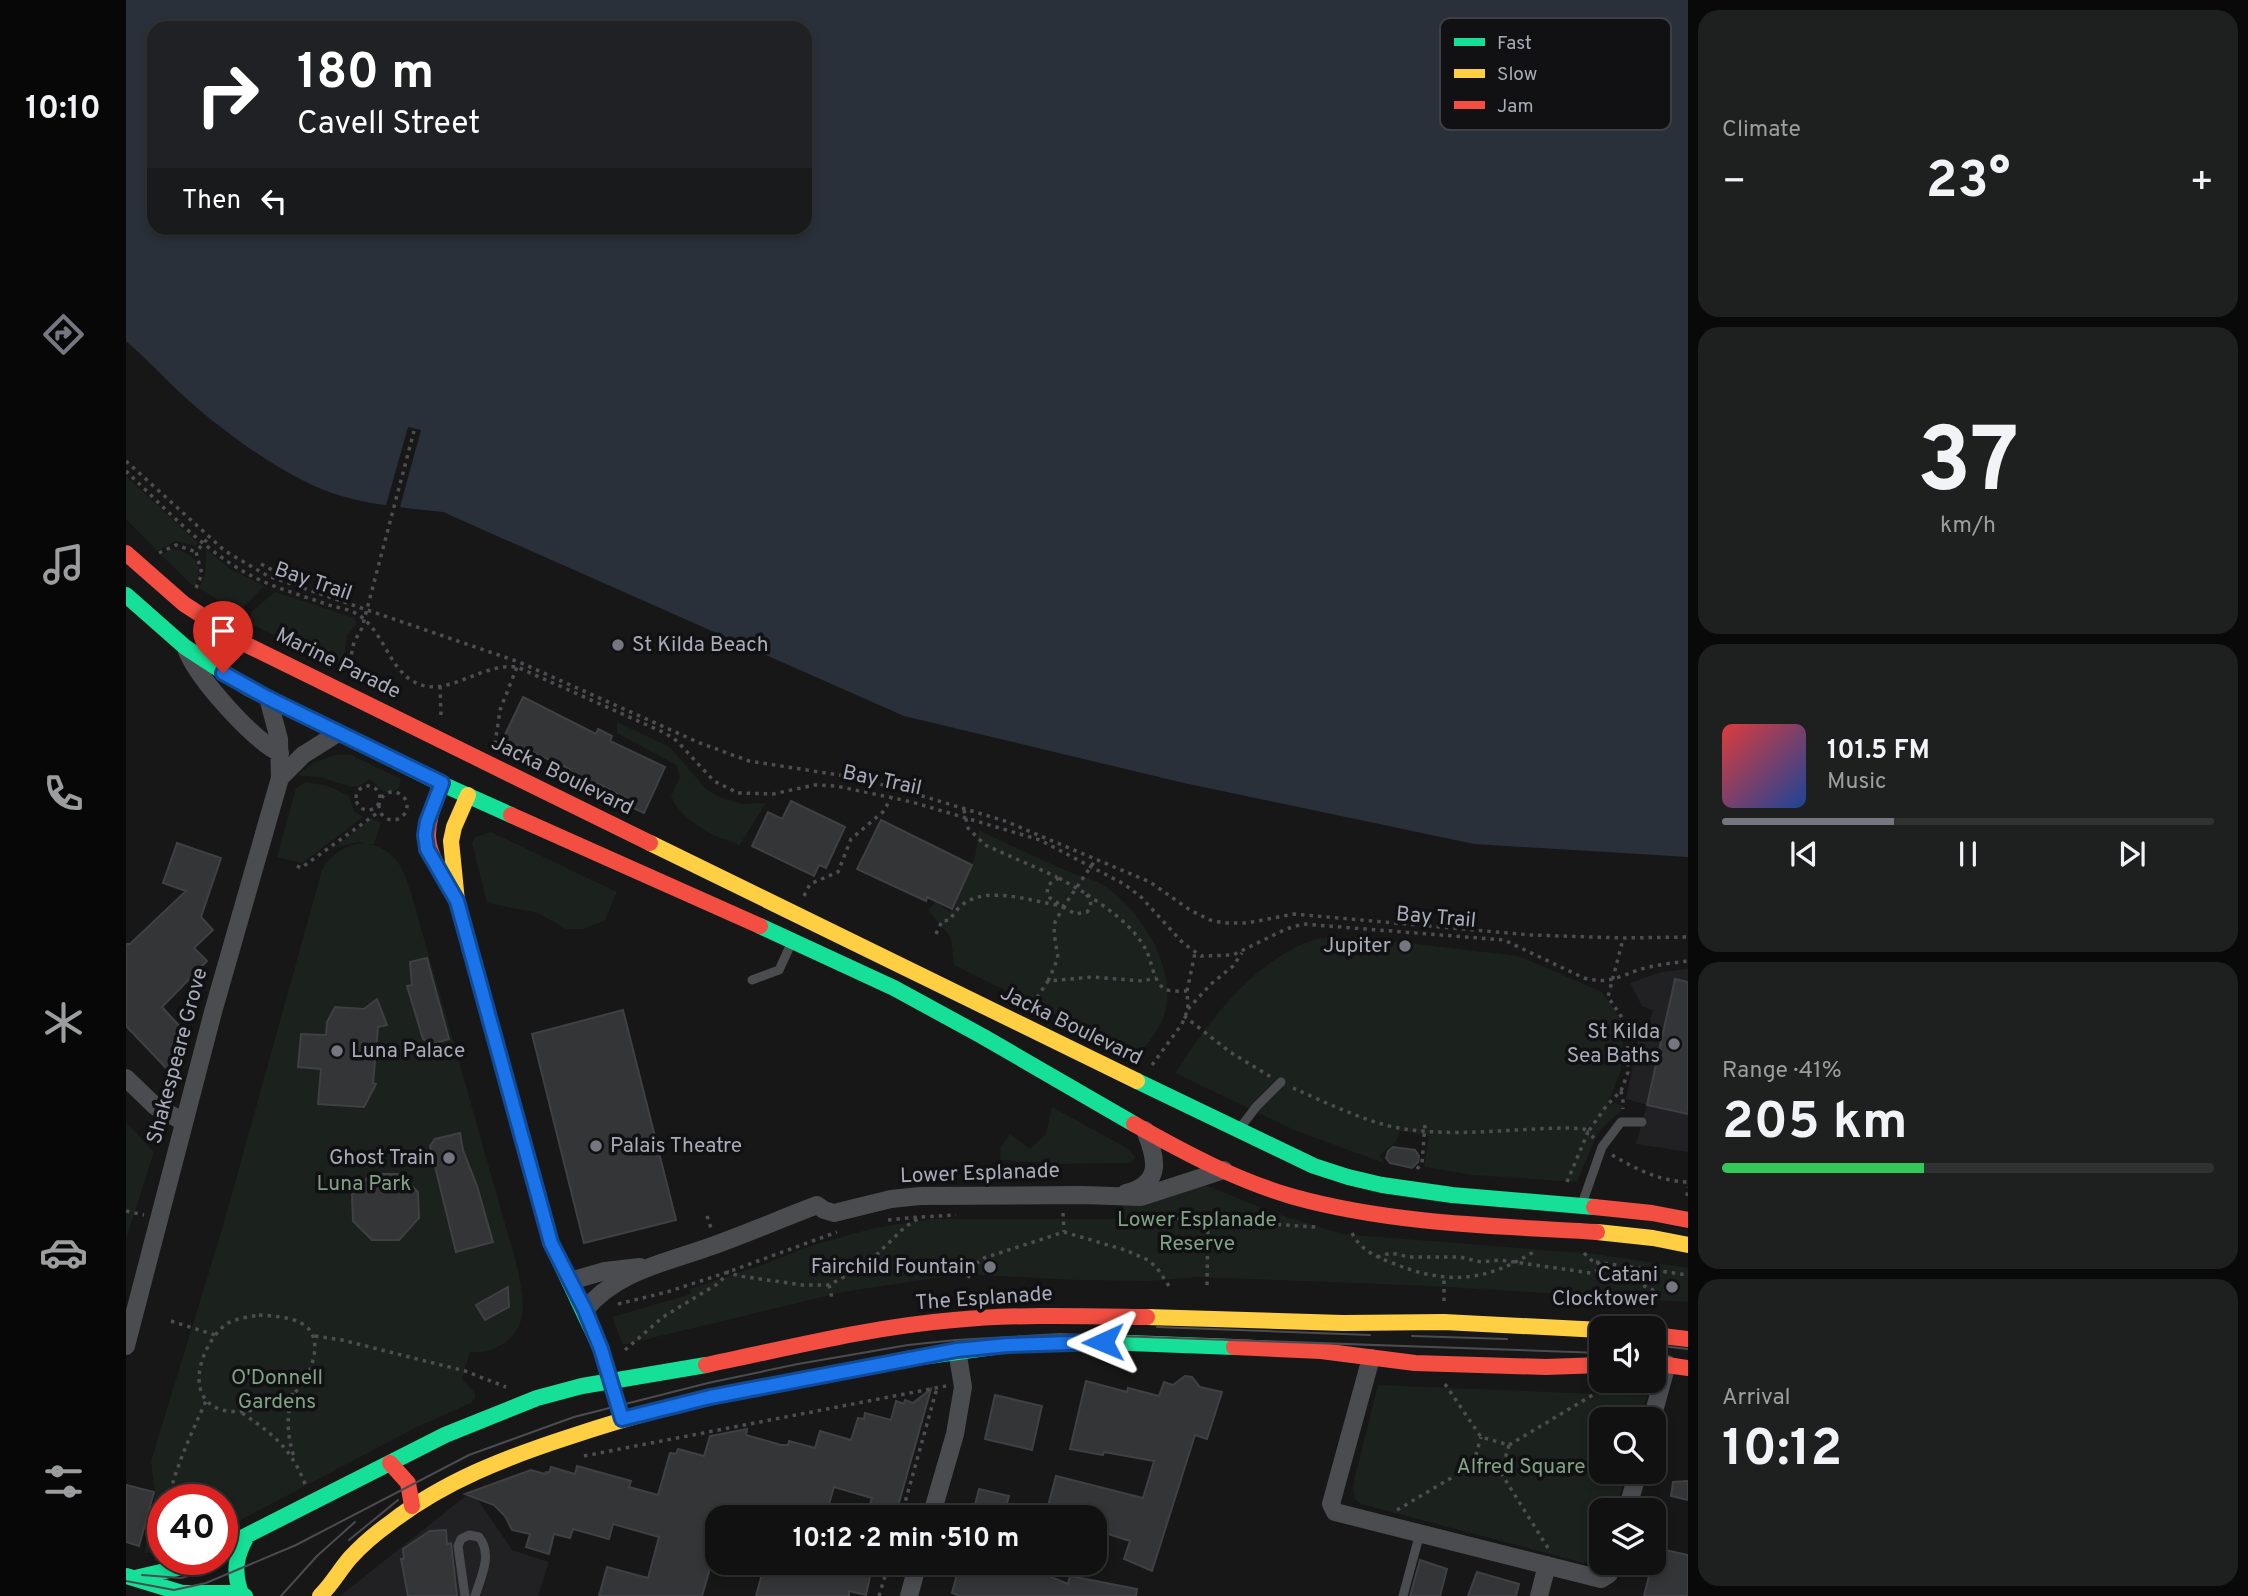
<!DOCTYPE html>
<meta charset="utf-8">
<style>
body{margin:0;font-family:Overpass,sans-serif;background:#1e1f1f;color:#f1f3f6;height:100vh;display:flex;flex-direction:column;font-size:26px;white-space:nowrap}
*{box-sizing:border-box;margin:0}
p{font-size:23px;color:#9c9d9f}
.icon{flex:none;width:38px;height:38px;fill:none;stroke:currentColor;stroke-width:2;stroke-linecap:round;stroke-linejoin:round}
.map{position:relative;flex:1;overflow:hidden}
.drawer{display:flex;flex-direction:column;gap:10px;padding:10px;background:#090909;width:560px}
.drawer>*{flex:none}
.top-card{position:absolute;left:21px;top:21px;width:665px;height:214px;border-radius:21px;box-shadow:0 4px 10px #0003,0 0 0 2px #303131;background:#202124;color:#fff;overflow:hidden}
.controls{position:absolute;left:1463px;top:1316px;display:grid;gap:14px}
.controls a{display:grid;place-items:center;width:77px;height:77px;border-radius:14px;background:#111;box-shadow:0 4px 10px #0003,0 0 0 2px #303131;font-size:35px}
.speed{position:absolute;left:21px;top:1484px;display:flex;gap:14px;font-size:35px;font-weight:700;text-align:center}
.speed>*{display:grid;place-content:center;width:91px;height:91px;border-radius:50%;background:#111;box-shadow:0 4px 10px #0003,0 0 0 2px #303131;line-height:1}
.speed .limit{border:10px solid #d22;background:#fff;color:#111}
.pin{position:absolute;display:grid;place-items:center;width:60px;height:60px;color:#fff;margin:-72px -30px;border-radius:50% 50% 50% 0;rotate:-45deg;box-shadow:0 0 7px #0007}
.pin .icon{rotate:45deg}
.me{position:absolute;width:77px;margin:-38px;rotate:269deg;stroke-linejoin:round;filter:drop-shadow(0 0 5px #0008)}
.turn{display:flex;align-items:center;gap:24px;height:147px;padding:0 35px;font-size:32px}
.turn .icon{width:91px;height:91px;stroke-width:2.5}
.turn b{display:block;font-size:49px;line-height:60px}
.then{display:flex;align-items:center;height:66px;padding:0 35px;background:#0003;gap:14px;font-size:26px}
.big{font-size:52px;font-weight:700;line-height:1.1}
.drawer .card{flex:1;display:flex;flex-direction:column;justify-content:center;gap:10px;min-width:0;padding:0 24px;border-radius:21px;background:#1e1f1f}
.drawer .dial{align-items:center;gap:0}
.dial b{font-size:91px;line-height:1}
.song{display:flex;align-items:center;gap:21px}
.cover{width:84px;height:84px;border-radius:10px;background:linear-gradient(135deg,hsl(0 70% 55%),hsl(220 70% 35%))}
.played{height:7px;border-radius:4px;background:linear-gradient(90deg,#757780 35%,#303131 35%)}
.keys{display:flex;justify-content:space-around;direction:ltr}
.heat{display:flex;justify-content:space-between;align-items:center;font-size:38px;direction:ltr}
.charge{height:10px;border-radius:5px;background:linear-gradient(90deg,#34c759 41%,#303131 0)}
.trip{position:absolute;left:579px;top:1505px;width:402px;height:70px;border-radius:21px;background:#111;box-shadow:0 4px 10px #0003,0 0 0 2px #303131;font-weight:700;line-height:70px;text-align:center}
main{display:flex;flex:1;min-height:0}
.tab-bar{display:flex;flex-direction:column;width:126px;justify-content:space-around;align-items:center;background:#070707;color:#9c9d9f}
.tab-bar .icon{width:49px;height:49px}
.tab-bar .selected{color:#757780}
.tab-bar b{font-size:32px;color:#f1f3f6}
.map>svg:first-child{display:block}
.built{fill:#212124}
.green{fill:#1b211d}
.water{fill:#2a3039;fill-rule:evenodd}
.pier{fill:#171717}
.building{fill:#343537;stroke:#3f4043;stroke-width:2}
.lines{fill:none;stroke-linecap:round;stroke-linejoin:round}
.path{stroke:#4d4d52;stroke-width:3.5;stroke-dasharray:3.5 5;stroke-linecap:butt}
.lane{stroke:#4b4c50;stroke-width:9}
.street{stroke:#4b4c50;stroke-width:18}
.fast{stroke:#16e098;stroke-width:16}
.slow{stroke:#ffcf43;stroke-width:16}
.jam{stroke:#f24e42;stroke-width:16}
.tram{stroke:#4b4c4f;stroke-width:2}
.path-bridge{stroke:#4d4d52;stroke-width:3.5;stroke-dasharray:3.5 5;stroke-linecap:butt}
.route-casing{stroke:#114b97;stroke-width:18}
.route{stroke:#1a73e8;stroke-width:12}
.poi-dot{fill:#757780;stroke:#111113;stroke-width:2.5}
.labels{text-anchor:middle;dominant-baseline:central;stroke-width:7;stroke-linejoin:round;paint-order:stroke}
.street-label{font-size:21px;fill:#a8abb8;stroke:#111113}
.poi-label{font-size:21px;fill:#a8abb8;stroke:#111113;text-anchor:end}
.park-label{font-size:21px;fill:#7fa384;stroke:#111113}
.key{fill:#111113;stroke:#3e3f45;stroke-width:2}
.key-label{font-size:19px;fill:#a8abb8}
</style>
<main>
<nav class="tab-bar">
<b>10:10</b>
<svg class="icon selected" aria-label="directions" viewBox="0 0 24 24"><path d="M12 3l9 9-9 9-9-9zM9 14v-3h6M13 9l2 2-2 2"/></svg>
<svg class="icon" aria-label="music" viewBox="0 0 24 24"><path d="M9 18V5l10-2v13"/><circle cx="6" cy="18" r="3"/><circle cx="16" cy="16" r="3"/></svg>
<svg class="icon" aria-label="phone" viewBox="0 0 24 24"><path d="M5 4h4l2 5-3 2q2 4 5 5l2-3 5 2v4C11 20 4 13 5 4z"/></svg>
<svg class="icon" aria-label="climate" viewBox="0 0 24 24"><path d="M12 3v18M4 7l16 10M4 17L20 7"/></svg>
<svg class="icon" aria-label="car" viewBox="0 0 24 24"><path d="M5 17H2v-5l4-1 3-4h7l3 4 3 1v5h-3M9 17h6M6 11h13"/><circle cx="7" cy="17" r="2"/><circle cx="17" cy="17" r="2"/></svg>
<svg class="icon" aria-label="filters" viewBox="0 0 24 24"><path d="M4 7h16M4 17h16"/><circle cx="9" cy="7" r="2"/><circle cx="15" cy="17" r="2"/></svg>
</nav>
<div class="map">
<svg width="1562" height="1596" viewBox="0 0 1562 1596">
<rect width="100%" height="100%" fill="#171717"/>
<!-- built -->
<path class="built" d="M1562,969V1152L1510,1144L1521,1105L1500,1099L1512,1040L1520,1033L1527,1010L1516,1006L1504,983L1535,972Z
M346,1491L386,1550L423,1562L412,1596H214Z"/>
<!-- green -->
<path class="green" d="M0,476L72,543L69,546L50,541L31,551L0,519Z
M46,549C67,553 79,564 69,585H66L35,555Z
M80,549L104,569L138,586L112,613L73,588L79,575Z
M149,592L228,618L231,623L221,636L217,662L208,663L123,623L125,612Z
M491,722L544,747L579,788L591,796L615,804L640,803L613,846C606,840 600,840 592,837C574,828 553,816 545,796L554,777L550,765L491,733Z
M213,754L225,755L275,779L273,788C258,798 254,788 244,779L233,786L226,787L197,778L171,775L188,762Z
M180,782L202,786L223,796L228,811L237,817L176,863L151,857L170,788Z
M245,818L255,823L248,844H243C271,851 277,868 285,893L388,1255C395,1285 409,1327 375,1345C365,1351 355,1353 344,1352L336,1379L349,1393V1398L345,1403L289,1428L96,1530V1500H37V1553H18L29,1492L25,1461L97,1226L196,870C205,854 220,844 238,843L231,842L208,848Z
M853,830C882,844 911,858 941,871C953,876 969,879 980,887C1016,912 1053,970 1038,1016C1033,1030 1021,1044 1012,1056L828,965L825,938L802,910L810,902L824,912L849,857Z
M365,832L491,892L479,920L458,929H440L412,913L361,903L346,843L349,837Z
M1230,937L1393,956L1476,992L1498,1024L1495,1071L1481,1105L1489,1103L1499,1107L1472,1132L1451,1182L1346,1175L1298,1167L1303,1136L1274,1131L1270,1142L1254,1155L1258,1163L1168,1130L1049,1073C1082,1023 1123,965 1182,942C1196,936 1215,938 1230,937Z
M926,1107L999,1147L1010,1157L1004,1163L934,1164L874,1160L875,1147L884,1134L904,1149L920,1134Z
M0,1122L28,1152L0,1239Z
M1075,1183L1145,1212L1216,1234L1469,1254L1562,1268V1302L1304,1286L1072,1277L1024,1281L952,1280L835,1274L717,1292L497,1345L486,1317L565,1294L564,1289L636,1265L687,1245L748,1228L805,1219H996L997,1205Z
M1252,1385L1521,1396L1515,1419H1475V1472H1500L1490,1510H1475L1474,1555L1457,1563L1235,1504L1229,1499L1227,1485Z"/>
<!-- water -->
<path class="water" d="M0,0H1562V857L1348,844L1058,783L778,716L317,512C279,508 242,505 206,493C159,477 99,433 62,400C41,381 22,360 0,341ZM28,28H679V228H28Z"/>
<!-- pier -->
<path class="pier" d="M282,427L295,430L273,511L259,509Z"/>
<!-- building -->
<path class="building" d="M397,697L470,734L472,729L486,736L484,741L539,767L518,813L503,806L506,801L471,783L467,791L440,778L444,769L391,745L389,750L375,743Z
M665,801L719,827L700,868L693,865L688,876L626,846L642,812L656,819Z
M755,820L846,865L826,909L801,897L800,901L731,869Z
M51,843L95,858L75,917L87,930L68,948L81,961L36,1007L58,1031L44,1072L0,1026V944H4L60,891L37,883Z
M301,958L323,1039L306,1044L297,1039L281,986L286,985L284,962Z
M1549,979L1562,982V1114L1521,1105Z
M251,999L261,1025L252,1027L247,1083L250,1084L238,1107L192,1104L195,1069L172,1067L175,1034L200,1035L201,1022L209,1007L238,1009Z
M497,1010L550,1220L458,1243L406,1034Z
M334,1133L337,1150L351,1186L367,1242L330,1252L304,1146L309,1139Z
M1267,1147L1289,1150L1293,1156L1292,1162L1286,1168L1264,1163L1260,1158L1262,1151Z
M245,1174H273L292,1192L293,1218L273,1240H246L227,1221L226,1194Z
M382,1287L383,1307L359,1320L350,1305Z
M1059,1376L1066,1377L1074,1387L1096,1392L1081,1439L1069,1435L1026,1571L998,1559L1004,1541L970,1530V1517H919L930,1476L1017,1498L1028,1461L978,1452L977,1455L944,1449L960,1381L1001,1392L1002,1388L1033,1396L1038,1382L1047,1385Z
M805,1389L769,1517H758L741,1513L746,1498L708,1487L700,1514L668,1505L665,1517H653L601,1506L598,1517H592V1541L576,1596H473L481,1567L522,1578L533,1537L487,1524L483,1539L447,1529L444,1538L428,1534L423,1554L400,1547L404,1534L386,1530L379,1516L368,1505L339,1494L405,1470L419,1474L420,1472L423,1473L425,1467L449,1474L451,1466L505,1481L503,1487L532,1495L544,1453L550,1454L552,1449L578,1456L584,1436L621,1429L620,1435L655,1445H662L663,1441L689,1448L694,1431L725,1440L732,1418L738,1419L739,1413L765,1420L770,1401L778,1404L779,1400L787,1403Z
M869,1395L916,1406L906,1450L859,1439Z
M1562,1481V1500L1545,1496L1547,1482Z
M0,1485L28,1492L13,1546L0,1542Z
M853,1489L883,1496L877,1517H846Z
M320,1530L321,1544L325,1543L331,1596H282L275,1559H278L277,1549L304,1531Z
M1530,1548L1562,1555V1596H1518Z
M1294,1560L1321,1569L1314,1596H1284Z
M639,1563H708L745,1572L740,1595L723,1591V1596H630Z
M834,1563H905L903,1568L942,1584L944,1576L1011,1589L1010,1596H834L826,1593Z
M1351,1572L1393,1584L1390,1596H1342Z"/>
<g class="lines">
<!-- path -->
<path class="path" d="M0,461L99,551L142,576L393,662L574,743L623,761L719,776L770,788L879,821L1024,882L1064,910L1084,920L1098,923H1121L1168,914L1405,935L1497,938L1562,937
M0,471C41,510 83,557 136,581C159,591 183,598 206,606C214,608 225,610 231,614C261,632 263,678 299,686C328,692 358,663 391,667L539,733L551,741L588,781L612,793L647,794L689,785L710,786L786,802L914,840L998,884L1015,897L1057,943L1075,956L1107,955L1160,929L1177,924L1378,940L1458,978C1483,984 1490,978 1512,970C1528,965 1546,963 1562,961
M33,553L50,545L70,552
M135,564L152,573L148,578
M70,588L76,574L70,552L83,537
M222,671L228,642L236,628L288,431
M314,686L315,715
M369,744L374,710L391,667
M230 798a12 12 0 1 1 24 0a12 12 0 1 1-24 0Z
M253 806a14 14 0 1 1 28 0a14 14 0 1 1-28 0Z
M838,810L842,828L859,845L931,877
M171,866L175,868L254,811
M933,878L922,885L921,894L924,898L949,914L961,912C967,905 965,900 959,893C981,908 1008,926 1020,950C1026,961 1027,982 1039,989C1045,992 1055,991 1061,991
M678,896L684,884L712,872L725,839L758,811L770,788
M810,934L816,921L824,920C846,877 902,902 938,906L970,859
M922,981L932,958L928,933L929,922L938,906
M909,1006L912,996L922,981L966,977L1017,981L1030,978
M1062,1009L1085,984L1107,966L1116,953
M1058,1016L1104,1052L1145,1077
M1026,1065L1056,1024L1062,1009L1061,991L1069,953
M1167,1088C1199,1102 1239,1122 1273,1128C1329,1138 1387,1128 1444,1128L1458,1129L1462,1132L1481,1105L1495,1091L1502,1072L1501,1025L1482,997L1497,939
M1495,1091L1497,1101V1109
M1486,1155C1510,1169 1533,1181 1562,1182
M1291,1169L1296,1163L1299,1125
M1441,1182L1462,1132L1468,1138
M1561,1196L1562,1187
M0,1211L18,1215
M937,1213L938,1232
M581,1216L585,1228
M1016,1216L1190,1227
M762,1220L793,1217
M1226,1233C1234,1249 1248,1256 1264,1262C1319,1285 1358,1283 1409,1251
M1458,1253L1465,1260L1527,1290L1526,1307
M1251,1257L1265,1253L1283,1257H1334L1355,1262L1374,1260L1465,1273L1479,1267
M1470,1262L1562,1275
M842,1278L847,1266L858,1258L938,1232L999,1250L1022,1260L1031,1268L1043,1286
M703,1285L706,1298
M1081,1285L1082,1221
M1318,1301V1278
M492,1304L541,1292L602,1272L711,1232
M133,1315C164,1317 197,1320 187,1360C184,1372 178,1385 168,1393C151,1407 107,1419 87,1406C58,1388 80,1337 102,1323C112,1318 123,1317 133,1315Z
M45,1321L89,1335
M189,1336L216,1340L339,1371L380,1387
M499,1350L537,1317L593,1283L602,1272L613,1276L677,1285H703L740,1265L779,1227L795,1217L830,1215
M1319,1384L1355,1437L1383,1445L1375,1473L1347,1465L1355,1437
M167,1393C160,1416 161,1435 168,1457
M116,1413C147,1434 165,1448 179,1484
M1383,1445L1480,1387L1518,1389
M458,1456L820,1386
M1375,1473L1422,1548
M42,1500C51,1464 65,1434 80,1401
M1271,1510L1347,1465
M775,1517L811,1388
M753,1596L763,1563"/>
<!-- lane -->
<path class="lane" d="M626,980L653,970L665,944
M1114,1128L1130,1107L1155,1082
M1457,1201L1476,1147L1495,1122H1516
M339,1596L332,1546L335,1539L343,1535L353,1537C367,1554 355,1577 349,1596
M1277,1596L1294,1533"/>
<!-- street -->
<path class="street" d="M61,651C73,680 127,740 154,753
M154,778L177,755L212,733
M0,1078L29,1106L58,1122
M1000,1193C1038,1183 1030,1158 1019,1130
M444,1281L479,1271L514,1267
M459,1310C490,1271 542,1262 586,1246C622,1233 657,1218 691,1205L698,1210L708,1213L765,1199L794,1196L956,1195L1015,1197L1098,1170
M0,1346L87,1012L154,778L153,739L142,698
M1245,1358L1205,1504L1209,1512L1475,1579L1483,1574L1486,1563
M1526,1419L1541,1364
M1501,1510L1512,1472
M805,1517L829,1434L837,1387L831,1350
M783,1596L792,1563
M1413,1596L1421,1565"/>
<!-- fast -->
<path class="fast" d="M0,595L59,647L122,688L316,784L385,815
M634,926L768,988L856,1036L1008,1124
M1011,1081L1188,1166L1222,1177L1256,1185L1326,1195L1468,1207
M415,1205L425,1243L475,1349L496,1419
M611,1392L781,1359L882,1345L977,1342L1108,1347
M96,1548L319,1435L411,1398L456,1386L580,1365
M0,1576L56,1593H105L119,1596
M9,1578L56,1567L72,1559
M116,1596C107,1573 109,1557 121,1536"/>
<!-- slow -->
<path class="slow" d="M342,795L328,827L325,841L331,901L415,1205
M524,843L1011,1081
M1471,1232L1527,1238L1562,1245
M1021,1317L1217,1323L1318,1322L1475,1330
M194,1596C206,1584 213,1571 224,1558C235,1546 250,1533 264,1523C318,1481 381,1457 446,1436C500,1418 554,1403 611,1392"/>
<!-- jam -->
<path class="jam" d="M0,553L58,604L123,646L524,843
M316,784C295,835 297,845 326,891
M385,815L634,926
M1008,1124C1059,1153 1112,1181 1168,1197C1266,1224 1370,1226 1471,1232
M1468,1207L1526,1213L1562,1220
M1528,1335L1562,1339
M1108,1347L1195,1351L1289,1363L1420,1367L1475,1365
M1528,1363L1562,1368
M580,1365C662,1348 744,1327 828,1320C892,1314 957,1316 1021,1317
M264,1463L282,1483L286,1506"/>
<!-- tram -->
<path class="tram" d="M1031,1327L1244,1335
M1286,1336L1381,1339
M1528,1345L1562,1349
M223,1540L272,1500
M16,1575L55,1578L88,1569
M0,1581L48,1590L80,1583L170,1545L343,1455L448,1417L582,1383L672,1364L782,1345L830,1340L934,1334L1475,1353
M155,1596L191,1556L229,1522"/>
<!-- path-bridge -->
<path class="path-bridge" d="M933,878L959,893"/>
</g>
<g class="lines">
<defs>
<path id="route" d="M97,673L142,698L316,783L301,822L299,835L301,849L331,901L425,1243L459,1310L475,1349L496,1419L584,1397L831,1350L882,1345L977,1342"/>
</defs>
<!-- route casing -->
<use href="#route" class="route-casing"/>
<!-- route -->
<use href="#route" class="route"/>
</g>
<!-- markers -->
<g class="poi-dot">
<circle cx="492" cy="645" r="7"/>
<circle cx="1279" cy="946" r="7"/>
<circle cx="1548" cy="1044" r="7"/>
<circle cx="211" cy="1051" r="7"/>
<circle cx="470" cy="1146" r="7"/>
<circle cx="323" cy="1158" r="7"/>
<circle cx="864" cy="1267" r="7"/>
<circle cx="1546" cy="1287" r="7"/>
</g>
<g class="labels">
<!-- street labels -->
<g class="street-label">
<text transform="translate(187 582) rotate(19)">Bay Trail</text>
<text transform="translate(212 664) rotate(26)">Marine Parade</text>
<text transform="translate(436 776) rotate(26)">Jacka Boulevard</text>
<text transform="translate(756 781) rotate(12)">Bay Trail</text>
<text transform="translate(1310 918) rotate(5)">Bay Trail</text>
<text transform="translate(945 1026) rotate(26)">Jacka Boulevard</text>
<text transform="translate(52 1056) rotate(-75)">Shakespeare Grove</text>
<text transform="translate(854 1174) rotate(-2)">Lower Esplanade</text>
<text transform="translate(858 1299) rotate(-4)">The Esplanade</text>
</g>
<!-- poi labels -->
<g class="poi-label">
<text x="506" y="645" text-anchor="start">St Kilda Beach</text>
<text x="1265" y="946">Jupiter</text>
<text x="1534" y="1032">St Kilda<tspan x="1534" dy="24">Sea Baths</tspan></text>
<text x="225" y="1051" text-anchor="start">Luna Palace</text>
<text x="484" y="1146" text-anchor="start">Palais Theatre</text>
<text x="309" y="1158">Ghost Train</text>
<text x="850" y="1267">Fairchild Fountain</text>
<text x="1532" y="1275">Catani<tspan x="1532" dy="24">Clocktower</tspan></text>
</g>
<!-- park labels -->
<g class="park-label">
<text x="238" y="1184">Luna Park</text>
<text x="1071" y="1220">Lower Esplanade<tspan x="1071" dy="24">Reserve</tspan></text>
<text x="151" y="1378">O'Donnell<tspan x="151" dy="24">Gardens</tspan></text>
<text x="1395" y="1467">Alfred Square</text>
</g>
</g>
<!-- legend -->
<rect x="1314" y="18" width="231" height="112" rx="10" class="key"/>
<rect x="1328" y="38" width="31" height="8" fill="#16e098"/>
<rect x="1328" y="69" width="31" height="9" fill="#ffcf43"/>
<rect x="1328" y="101" width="31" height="8" fill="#f24e42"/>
<g class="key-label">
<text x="1371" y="49">Fast</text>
<text x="1371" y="80">Slow</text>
<text x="1371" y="112">Jam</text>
</g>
</svg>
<div class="controls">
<a><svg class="icon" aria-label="sound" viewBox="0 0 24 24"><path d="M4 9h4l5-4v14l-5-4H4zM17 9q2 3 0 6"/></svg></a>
<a><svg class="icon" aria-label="search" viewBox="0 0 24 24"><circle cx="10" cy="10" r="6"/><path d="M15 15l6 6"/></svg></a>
<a><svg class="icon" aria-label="layers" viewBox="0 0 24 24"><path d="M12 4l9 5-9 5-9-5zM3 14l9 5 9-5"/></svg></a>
</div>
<div class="speed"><div class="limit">40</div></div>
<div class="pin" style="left:97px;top:673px;background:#d93025"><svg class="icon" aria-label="arrive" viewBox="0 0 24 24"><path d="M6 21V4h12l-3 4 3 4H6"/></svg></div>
<svg class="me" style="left:977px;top:1342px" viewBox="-20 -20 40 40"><path d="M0-17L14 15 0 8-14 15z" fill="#1a73e8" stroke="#fff" stroke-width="4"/></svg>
<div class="trip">10:12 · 2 min · 510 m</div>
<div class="top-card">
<div class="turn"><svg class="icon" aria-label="right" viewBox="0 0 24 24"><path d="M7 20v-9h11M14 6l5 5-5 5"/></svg><div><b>180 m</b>Cavell Street</div></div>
<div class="then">Then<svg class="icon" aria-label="left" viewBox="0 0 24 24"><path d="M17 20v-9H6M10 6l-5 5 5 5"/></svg></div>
</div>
</div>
<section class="drawer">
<div class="card"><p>Climate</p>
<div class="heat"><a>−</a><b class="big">23°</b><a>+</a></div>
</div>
<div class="card dial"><b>37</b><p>km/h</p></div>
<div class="card">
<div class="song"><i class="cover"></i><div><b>101.5 FM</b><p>Music</p></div></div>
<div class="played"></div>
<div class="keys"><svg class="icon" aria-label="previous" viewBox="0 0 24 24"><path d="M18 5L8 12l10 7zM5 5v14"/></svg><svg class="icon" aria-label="pause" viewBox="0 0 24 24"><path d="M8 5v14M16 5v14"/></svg><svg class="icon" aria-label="next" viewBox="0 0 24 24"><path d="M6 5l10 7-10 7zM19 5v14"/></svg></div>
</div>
<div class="card"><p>Range · 41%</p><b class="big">205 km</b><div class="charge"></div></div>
<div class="card"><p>Arrival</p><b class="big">10:12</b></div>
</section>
</main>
